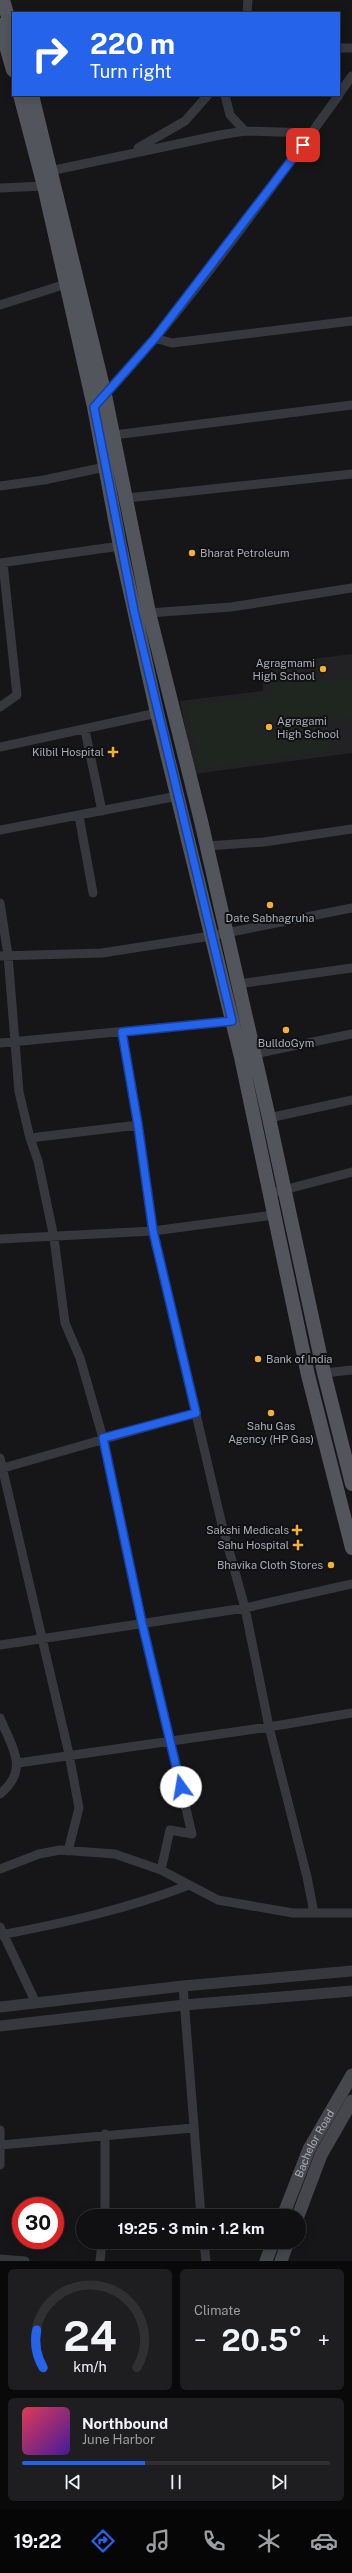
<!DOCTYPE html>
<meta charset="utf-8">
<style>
body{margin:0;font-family:"Public Sans",sans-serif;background:#1e1e20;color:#f1f3f6;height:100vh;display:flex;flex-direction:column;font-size:15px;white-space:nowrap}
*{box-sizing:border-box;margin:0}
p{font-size:13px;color:#9c9d9f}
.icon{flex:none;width:22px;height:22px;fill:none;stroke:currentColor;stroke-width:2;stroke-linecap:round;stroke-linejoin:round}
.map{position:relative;height:2261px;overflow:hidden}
.details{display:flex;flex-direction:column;gap:8px;padding:8px;background:#09090a;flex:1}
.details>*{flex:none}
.top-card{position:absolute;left:12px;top:12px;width:328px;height:84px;border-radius:0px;box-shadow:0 2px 10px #0003,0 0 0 1px #303032;background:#2563eb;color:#fff;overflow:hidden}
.speed{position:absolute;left:12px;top:2197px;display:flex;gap:8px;font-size:20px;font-weight:700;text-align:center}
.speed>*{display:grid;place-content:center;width:52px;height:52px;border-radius:50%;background:#101012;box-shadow:0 2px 10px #0003,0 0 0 1px #303032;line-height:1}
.speed .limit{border:6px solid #d22;background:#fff;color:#111}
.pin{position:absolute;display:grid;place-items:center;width:34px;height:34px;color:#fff;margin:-17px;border-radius:8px;box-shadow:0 2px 6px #0006}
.me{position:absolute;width:44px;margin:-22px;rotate:347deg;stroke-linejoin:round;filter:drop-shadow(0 0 3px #0008)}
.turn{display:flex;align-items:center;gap:14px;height:84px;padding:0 12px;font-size:18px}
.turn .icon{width:52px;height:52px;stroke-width:2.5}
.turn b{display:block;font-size:28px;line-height:34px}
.big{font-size:30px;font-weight:700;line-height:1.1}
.details .card{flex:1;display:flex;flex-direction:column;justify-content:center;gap:6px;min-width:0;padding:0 14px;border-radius:6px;background:#1e1e20}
.details .dial{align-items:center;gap:0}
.dial svg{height:104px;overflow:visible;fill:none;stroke:#303032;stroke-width:7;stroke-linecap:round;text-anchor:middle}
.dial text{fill:#f1f3f6;stroke:none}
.song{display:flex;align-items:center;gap:12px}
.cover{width:48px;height:48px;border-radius:6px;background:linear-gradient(135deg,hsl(350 70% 55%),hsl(260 70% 35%))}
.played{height:4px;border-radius:2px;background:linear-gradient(90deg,#2563eb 40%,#303032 40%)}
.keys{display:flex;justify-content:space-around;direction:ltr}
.heat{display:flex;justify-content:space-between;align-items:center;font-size:22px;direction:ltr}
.details .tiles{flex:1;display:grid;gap:8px;grid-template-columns:1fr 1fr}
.card:last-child{grid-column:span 2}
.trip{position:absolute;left:76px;top:2209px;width:230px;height:40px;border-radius:20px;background:#101012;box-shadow:0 2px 10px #0003,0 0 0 1px #303032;font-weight:700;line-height:40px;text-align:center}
.tab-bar{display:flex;height:64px;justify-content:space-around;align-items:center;background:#060607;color:#9c9d9f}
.tab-bar .icon{width:28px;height:28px}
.tab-bar .current{color:#2563eb}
.tab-bar b{font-size:18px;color:#f1f3f6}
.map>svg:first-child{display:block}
.built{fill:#222225}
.green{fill:#1e261f}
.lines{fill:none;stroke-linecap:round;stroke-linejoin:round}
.minor{stroke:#37383d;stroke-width:9}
.tertiary{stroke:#37383d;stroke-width:11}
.secondary{stroke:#45474d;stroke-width:13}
.primary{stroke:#53555c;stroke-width:14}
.route-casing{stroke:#184099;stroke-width:10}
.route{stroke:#2563eb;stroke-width:7}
.poi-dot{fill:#f2b134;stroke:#111113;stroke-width:1.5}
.labels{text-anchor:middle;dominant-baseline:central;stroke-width:4;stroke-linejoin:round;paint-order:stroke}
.poi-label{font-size:11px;fill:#a8adb8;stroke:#111113;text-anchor:end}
.street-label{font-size:11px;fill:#a8adb8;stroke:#111113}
</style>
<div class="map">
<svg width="352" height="2261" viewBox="0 0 352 2261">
<rect width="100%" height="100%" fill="#161618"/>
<!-- built -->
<path class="built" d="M352,654V753L194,774L180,701L263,691V669L287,662Z"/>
<!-- green -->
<path class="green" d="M290,666L293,685L352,677V718L326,722L330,752L199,769L187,705L271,696V671Z"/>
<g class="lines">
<!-- minor -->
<path class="minor" d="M247,13L248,0
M339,48H352
M339,94L352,76
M225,95L230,115L245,131
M138,148L185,121L208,95
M50,171L220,135L245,131L311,133
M0,188L44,186
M0,305L66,284
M155,338L172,343L352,321
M103,397C190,304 264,198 339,95
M114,435L352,405
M0,486L44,480L105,467
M127,498L352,474
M0,563L120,546
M149,613L231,607L352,588
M0,707L17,695L3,563
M85,730L102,811
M0,747L157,713
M79,816L93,893
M0,830L178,796
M207,846L264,842L352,829
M0,903L8,955L19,1092L30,1138L138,1125
M0,956L102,953L211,936L352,908
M238,984L352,968
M122,1032L138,1125L153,1231L222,1525L245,1608L269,1727L307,1877L314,1913
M0,1043L232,1021
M254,1054L352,1034
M269,1118L352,1100
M30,1138L38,1161L54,1238L65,1323L80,1358L103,1438L142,1623L192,1834L170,1830L161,1870
M268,1194L352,1172
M0,1239L153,1231L274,1215
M324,1373L352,1370
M0,1458L69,1754L79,1808L68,1851
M0,1469L196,1413
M0,1645L245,1608L352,1584
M0,1718C12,1748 30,1769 0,1794
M18,1763L269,1727L352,1713
M0,1869L39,1854L60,1850L115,1854L161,1870L218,1900L293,1913H352
M0,1927L36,2003
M0,1935C65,1923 127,1909 189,1885
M183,1986L201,2216
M0,2130V2165
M0,2145L193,2128
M105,2216V2134
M204,2242L206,2261
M0,2259L25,2261
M100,2261L102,2242"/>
<!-- tertiary -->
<path class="tertiary" d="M0,2007L183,1986L352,1971
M0,2026L184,2005L352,1991"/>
<!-- secondary -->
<g class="secondary">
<path id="s1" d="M283,2216L309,2149L352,2075"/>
<path d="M298,2216L321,2155L352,2101"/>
<path d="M266,2261L273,2242"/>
<path d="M281,2261L288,2242"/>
</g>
<!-- primary -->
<path class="primary" d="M3,0L13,34
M0,25L13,70
M20,95L44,186L94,407L120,546L157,713L241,1057L308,1375L352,1548
M32,95L105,395L149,613L201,821L269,1118L324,1373L352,1484"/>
</g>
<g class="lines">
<defs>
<path id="route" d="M181,1787L142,1623L103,1438L196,1413L153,1231L138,1125L122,1032L232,1021L134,611L94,407L155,338L303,145"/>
</defs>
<!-- route casing -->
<use href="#route" class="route-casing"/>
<!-- route -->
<use href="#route" class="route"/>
</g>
<!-- markers -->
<g class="poi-dot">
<circle cx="192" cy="553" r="4"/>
<circle cx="323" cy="669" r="4"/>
<circle cx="269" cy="727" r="4"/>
<path d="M111 746h4v4h4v4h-4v4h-4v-4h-4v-4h4z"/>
<circle cx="270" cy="905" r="4"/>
<circle cx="286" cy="1030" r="4"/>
<circle cx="258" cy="1359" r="4"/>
<circle cx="271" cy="1413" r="4"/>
<path d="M295 1524h4v4h4v4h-4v4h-4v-4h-4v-4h4z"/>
<path d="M296 1539h4v4h4v4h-4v4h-4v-4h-4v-4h4z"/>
<circle cx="331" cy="1565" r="4"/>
</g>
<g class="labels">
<!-- poi labels -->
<g class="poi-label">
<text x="200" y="553" text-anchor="start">Bharat Petroleum</text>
<text x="315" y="663">Agragmami<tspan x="315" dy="13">High School</tspan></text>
<text x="277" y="721" text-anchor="start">Agragami<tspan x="277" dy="13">High School</tspan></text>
<text x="104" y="752">Kilbil Hospital</text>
<text x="270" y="918" text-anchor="middle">Date Sabhagruha</text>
<text x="286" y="1043" text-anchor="middle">BulldoGym</text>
<text x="266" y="1359" text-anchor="start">Bank of India</text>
<text x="271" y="1426" text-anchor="middle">Sahu Gas<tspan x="271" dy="13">Agency (HP Gas)</tspan></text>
<text x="289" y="1530">Sakshi Medicals</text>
<text x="289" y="1545">Sahu Hospital</text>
<text x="323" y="1565">Bhavika Cloth Stores</text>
</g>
<!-- street labels -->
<g class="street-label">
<text stroke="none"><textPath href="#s1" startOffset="79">Bachelor Road</textPath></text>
</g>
</g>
</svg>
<div class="speed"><div class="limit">30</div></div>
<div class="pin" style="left:303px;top:145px;background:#d93025"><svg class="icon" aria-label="arrive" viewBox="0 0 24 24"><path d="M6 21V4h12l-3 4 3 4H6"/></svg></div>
<svg class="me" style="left:181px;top:1787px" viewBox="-20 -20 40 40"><circle r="19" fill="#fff"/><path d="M0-13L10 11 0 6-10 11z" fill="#2563eb"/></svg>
<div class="trip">19:25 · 3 min · 1.2 km</div>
<div class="top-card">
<div class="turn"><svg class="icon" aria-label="right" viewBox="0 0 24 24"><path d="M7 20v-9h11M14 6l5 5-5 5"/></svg><div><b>220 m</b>Turn right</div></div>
</div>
</div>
<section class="details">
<div class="tiles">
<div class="card dial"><svg viewBox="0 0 100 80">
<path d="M14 69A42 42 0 1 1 86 69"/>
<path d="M14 69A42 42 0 0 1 9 40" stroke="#2563eb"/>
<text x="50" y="56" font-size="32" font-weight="700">24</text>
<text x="50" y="72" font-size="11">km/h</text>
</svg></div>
<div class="card"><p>Climate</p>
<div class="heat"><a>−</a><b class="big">20.5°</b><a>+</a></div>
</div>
<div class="card">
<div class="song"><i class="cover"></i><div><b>Northbound</b><p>June Harbor</p></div></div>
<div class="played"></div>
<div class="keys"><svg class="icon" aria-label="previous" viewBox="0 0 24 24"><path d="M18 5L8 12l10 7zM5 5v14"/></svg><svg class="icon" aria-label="pause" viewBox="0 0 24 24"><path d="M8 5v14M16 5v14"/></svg><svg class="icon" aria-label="next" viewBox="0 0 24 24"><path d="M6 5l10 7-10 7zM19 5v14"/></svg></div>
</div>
</div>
</section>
<nav class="tab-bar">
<b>19:22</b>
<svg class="icon current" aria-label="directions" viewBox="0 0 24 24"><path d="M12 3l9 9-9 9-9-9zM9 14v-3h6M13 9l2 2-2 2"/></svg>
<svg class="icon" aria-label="music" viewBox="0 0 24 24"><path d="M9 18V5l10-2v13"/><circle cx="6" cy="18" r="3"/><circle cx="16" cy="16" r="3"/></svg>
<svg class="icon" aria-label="phone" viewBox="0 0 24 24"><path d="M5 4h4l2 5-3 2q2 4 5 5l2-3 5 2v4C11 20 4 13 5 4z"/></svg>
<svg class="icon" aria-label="climate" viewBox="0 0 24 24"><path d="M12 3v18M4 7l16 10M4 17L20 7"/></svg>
<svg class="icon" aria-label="car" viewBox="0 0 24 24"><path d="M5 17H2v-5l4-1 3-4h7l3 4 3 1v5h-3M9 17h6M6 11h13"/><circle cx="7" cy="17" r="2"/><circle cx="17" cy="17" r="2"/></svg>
</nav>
